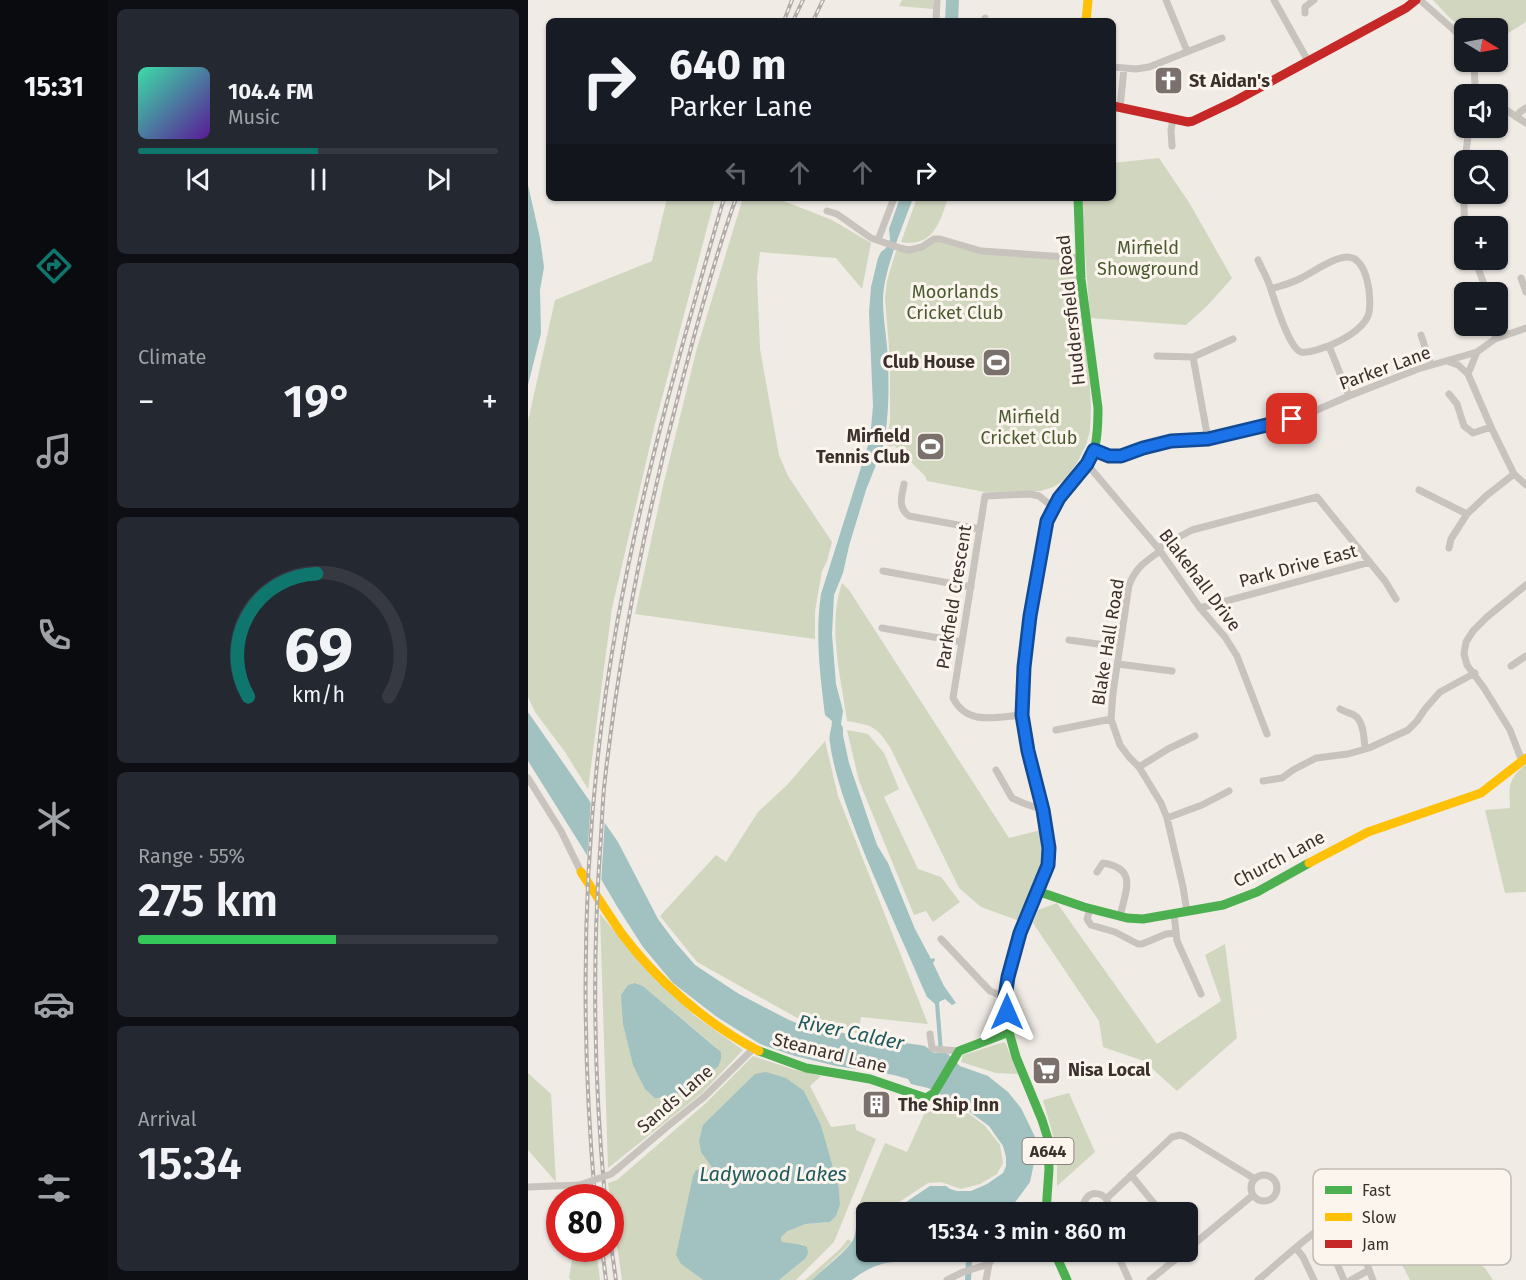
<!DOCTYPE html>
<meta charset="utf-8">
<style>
body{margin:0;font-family:"Fira Sans",sans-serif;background:#242831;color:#f1f3f6;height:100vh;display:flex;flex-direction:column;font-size:22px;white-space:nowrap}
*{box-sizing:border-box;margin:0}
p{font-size:20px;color:#9ea1a6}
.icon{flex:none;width:33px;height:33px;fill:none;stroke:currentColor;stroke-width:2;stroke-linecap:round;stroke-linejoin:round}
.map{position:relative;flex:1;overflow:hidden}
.panel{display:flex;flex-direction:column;gap:9px;padding:9px;background:#0d0f14;width:420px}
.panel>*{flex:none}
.banner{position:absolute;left:18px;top:18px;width:570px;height:183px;border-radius:9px;box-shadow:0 2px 4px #0004;background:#171b24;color:#f1f3f6;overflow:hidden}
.needle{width:39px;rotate:100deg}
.controls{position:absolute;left:926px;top:18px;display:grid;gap:12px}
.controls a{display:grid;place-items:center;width:54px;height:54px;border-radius:9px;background:#171b24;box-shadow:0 2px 4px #0004;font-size:30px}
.speed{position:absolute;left:18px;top:1184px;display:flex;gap:12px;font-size:30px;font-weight:700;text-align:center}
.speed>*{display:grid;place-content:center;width:78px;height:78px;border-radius:50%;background:#171b24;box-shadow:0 2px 4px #0004;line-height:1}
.speed .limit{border:9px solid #d22;background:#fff;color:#111}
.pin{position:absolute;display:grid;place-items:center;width:51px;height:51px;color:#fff;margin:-26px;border-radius:12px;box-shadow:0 3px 9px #0006}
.me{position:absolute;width:66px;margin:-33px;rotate:0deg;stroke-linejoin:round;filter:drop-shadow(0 0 4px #0008)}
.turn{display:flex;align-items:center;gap:21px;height:126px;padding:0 24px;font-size:27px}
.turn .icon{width:78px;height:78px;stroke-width:2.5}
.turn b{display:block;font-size:42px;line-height:51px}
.lanes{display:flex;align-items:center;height:57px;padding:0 24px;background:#0003;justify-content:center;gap:30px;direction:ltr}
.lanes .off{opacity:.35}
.big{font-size:45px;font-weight:600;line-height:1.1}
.panel .tile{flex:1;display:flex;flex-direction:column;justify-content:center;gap:9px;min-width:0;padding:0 21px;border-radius:9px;background:#242831}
.panel .dial{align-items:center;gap:0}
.dial svg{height:156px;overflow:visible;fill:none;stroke:#363941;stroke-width:7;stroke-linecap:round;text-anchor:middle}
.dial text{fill:#f1f3f6;stroke:none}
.song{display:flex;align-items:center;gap:18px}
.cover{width:72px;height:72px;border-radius:9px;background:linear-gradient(135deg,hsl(160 70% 55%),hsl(270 70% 35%))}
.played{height:6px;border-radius:3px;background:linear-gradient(90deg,#0f766e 50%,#363941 50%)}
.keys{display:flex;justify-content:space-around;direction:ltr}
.heat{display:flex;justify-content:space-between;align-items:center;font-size:33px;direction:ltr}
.charge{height:9px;border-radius:4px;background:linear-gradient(90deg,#34c759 55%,#363941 0)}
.trip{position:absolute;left:328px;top:1202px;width:342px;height:60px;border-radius:9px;background:#171b24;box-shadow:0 2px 4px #0004;font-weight:600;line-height:60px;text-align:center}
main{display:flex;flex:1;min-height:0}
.dock{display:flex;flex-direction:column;width:108px;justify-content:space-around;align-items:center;background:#090b0e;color:#9ea1a6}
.dock .icon{width:42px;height:42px}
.dock .active{color:#0f766e}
.dock b{font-size:27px;color:#f1f3f6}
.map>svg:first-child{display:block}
.green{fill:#d1d6bf;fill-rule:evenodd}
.water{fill:#a1c2c1}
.pier{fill:#f0ebe5}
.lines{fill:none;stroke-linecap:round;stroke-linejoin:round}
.street{stroke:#c9c3be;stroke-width:7}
.fast{stroke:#4caf50;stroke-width:9}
.slow{stroke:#ffc107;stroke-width:9}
.jam{stroke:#c62828;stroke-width:9}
.rail-casing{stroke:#b1aca8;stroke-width:4}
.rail{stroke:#fbf5ee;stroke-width:1.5;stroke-dasharray:4.5;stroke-linecap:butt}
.street-bridge{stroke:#c9c3be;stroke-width:7}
.route-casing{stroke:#114b97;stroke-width:15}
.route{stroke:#1a73e8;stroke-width:10}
.labels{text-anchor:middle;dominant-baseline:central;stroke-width:6;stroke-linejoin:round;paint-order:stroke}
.shield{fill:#fbf5ee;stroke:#756b66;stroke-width:1.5}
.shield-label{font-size:16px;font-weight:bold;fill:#3b302b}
.poi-label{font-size:18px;font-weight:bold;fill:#3b302b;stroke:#fbf5ee;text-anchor:start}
.park-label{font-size:18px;fill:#4a5a2e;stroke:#fbf5ee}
.street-label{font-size:18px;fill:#3b302b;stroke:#fbf5ee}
.water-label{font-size:20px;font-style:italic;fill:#1f5a5e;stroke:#fbf5ee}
.key{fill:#fbf5ee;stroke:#c1bab4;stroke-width:1.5}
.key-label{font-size:16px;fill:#3b302b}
</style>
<main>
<nav class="dock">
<b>15:31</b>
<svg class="icon active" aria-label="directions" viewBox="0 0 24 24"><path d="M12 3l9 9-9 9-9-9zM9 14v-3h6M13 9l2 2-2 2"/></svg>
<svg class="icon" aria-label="music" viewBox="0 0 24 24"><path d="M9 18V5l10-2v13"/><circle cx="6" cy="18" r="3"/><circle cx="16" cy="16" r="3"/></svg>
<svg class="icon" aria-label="phone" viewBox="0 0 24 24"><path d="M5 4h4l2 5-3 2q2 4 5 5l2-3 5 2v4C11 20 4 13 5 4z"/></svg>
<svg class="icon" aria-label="climate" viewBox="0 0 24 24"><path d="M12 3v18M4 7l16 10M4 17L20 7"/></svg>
<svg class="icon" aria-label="car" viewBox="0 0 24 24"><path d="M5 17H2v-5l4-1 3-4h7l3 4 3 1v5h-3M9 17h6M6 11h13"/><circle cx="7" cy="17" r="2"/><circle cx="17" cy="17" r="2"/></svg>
<svg class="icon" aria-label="filters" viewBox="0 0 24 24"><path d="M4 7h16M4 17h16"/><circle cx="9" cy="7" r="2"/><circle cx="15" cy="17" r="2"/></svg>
</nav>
<section class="panel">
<div class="tile">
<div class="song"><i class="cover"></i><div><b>104.4 FM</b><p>Music</p></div></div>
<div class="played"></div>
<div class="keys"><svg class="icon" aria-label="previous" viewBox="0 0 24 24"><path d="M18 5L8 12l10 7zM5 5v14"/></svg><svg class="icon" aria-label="pause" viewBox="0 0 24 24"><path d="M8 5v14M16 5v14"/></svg><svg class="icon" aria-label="next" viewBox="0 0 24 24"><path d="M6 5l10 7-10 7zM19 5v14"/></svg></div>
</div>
<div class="tile"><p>Climate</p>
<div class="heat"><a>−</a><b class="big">19°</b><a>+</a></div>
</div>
<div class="tile dial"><svg viewBox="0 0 100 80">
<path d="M14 69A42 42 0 1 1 86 69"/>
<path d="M14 69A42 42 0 0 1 49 6" stroke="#0f766e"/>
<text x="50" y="56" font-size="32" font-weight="700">69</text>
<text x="50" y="72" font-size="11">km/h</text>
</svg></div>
<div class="tile"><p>Range · 55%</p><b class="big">275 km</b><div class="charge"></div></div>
<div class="tile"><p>Arrival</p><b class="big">15:34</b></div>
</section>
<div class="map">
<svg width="998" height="1280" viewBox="0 0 998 1280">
<rect width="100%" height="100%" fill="#f0ebe5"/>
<!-- green -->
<path class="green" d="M374,0H405V9L371,6Z
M905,0H998V22L969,40V28H936V31L919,15Z
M631,158L662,204L704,278L680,305L658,325L562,318L553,198H585V163Z
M139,198H187L127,424L84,608L60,789L37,752L7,712L0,697V421L27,300L124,261Z
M215,198H248L304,220L343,243L334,289L308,258L232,252L229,277L232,349L251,455L260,476L304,542L299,561L294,571L287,611V639L107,614L135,486L169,348Z
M389,198H420C412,222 405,248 373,242Z
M406,241L453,254L549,260L561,367L563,409L562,430L558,445L550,461L537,480L525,487L513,491L457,492L399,481L397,476L366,445L362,447L358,445L362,421V360L357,298L359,281L368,251H382Z
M314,583L321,590L481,838L513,830L516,850L513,867L489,920L453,907L431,888L362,747C347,725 345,726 319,721C313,677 299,626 314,583Z
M319,730L340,734L356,753L371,789L356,797L390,869L413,877L432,902L405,922L398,911L386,915L331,781Z
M297,741L310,796L400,1024L333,1017L330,1033L280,1024L169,962L132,916L188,855L198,862L230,812L259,785Z
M998,764V892L977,893L957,810L982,808C981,786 980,779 998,764Z
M529,903L629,1044L693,1001L677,955L697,944L709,1038L649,1091L616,1061L575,1047L571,1021L505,923L510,910Z
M72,914L123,974L167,1016L215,1050L174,1093L80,1168ZM107,983L115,986L189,1048L190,1067L156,1091L143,1097Z
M477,1042L490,1074L468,1073L433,1062L435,1055Z
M225,1056L267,1070L293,1076L282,1086L303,1127L327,1124L328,1130L348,1139L306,1242L268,1280H251L277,1259L275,1244H259L253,1241V1237L260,1231L279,1224L302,1222L308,1216L312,1205L311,1188L293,1125L276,1091L187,1170L153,1264L175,1280H94L80,1183L89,1180L178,1103Z
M0,1073L23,1094L28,1182L0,1150Z
M541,1093L567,1152L529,1186V1149L515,1100Z
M412,1097L432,1107L457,1126L472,1145L475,1163L469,1174L452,1184L433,1189L413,1182L400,1183L359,1210L353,1212H339V1215L327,1214L357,1143L379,1152L399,1108Z
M61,1193L62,1197H32L31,1238L23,1237L20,1225L27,1196Z
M841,1201L957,1268L965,1280H882Z
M320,1239L324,1242L284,1280H277L312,1249Z
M46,1248H68L72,1280H43L41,1278Z"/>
<!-- water -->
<path class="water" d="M418,0H431L430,21H417Z
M0,185L12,238L16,267L12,290L13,333L0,385Z
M372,198H385C375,226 355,271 355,300C355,319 359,339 360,359C361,388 361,419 355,447L338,490L321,546L315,573L306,595L304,634L308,684L315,711L313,724L315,728V735L321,763L349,845L360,863L387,929L403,959L406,958L407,960L405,963L416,986L428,1003L424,1005L417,999L411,1002L415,1052L420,1054L432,1066L460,1076L480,1092L493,1108L508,1139V1153L502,1182L480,1212H363L402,1186H418L422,1189L429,1191H443L459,1184L475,1173L478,1166V1157L475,1146L461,1126L425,1100L417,1098L414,1095L400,1088L383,1084L380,1079L366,1075L308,1066L267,1056L232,1044L189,1017L145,983L115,947L90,908L57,852L0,761V712L90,842L130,919L147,942L167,965L211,994L261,1020L279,1027L369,1042L392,1045L397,1046L406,1053H411L407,1004L399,997L394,986C372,934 348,884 328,832C318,805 306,773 302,743C300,735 304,729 304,721L297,715C292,675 287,634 293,594L342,439L345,406L341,312L343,287L350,258L353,252L358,248L362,239L361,229Z
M107,983L115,986L193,1052V1059L190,1067L156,1091L143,1097L127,1098L117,1089L105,1065L95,1024L93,995L100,985Z
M238,1072L258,1078L276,1091L293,1125L311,1188L312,1205L308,1216L302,1222L278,1224L260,1231L253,1237V1241C262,1245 271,1242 279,1247L280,1253L277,1259L251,1280H175L153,1264L148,1255L165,1176L168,1170L178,1169L186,1170L173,1152L171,1141L175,1125L227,1074Z
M334,1216L339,1217V1251H452L444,1262L443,1280H437L438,1260C428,1260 417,1262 408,1261C394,1260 381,1259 368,1258L366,1262C350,1263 337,1270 324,1280H284C293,1271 320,1250 325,1240C329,1232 327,1224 330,1217Z"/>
<!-- pier -->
<path class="pier" d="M63,799L77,818L73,884L59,860Z"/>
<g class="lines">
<!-- street -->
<path class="street" d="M638,0L659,51
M746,0L780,61
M892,0L936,39
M777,13V7L786,0
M457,18L458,21
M408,21L409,0
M946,62L947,85L950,91L948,94
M585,67L608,69L621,67L694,38
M969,104L998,123
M592,108L596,68
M988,117L992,112L998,108
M644,146L643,130L645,119
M937,160L941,128
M936,173V208L937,226
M299,211L309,214L343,238L372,248L381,250L394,247L406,239H412L453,251L552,258
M350,240L366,198
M730,260C733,267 737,274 740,281C745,294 760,348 773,352C781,354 793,348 801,346L821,396
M947,260L959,292
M993,278L998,292
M743,289C751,286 761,284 769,280C783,274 803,258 819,257C840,257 845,301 840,316C833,331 814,340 801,346
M969,326L967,339L949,352L940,374L963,427L986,474L998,485
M893,335L903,365
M967,339L998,328
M629,356L665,357L680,439
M665,357L705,339
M919,361L930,365L940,374
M921,394L929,404L936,426L945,433L963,427
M566,450L581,456H593L615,448L643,441L680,439L741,425L782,413L821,396L890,369L949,352
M559,464L630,548L672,608L697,637L709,656L739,734
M376,484C374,496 369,507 381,516L452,529
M891,490L939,514L958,496L986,474
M630,548L664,530L789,497L857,581L868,599
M921,548L923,539L939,514
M632,551C616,563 609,566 601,585L585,693L583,719L592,745L601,757L611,767L633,803L639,818L655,887L659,912
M355,571L443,587
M672,608L842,562
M354,628L434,642
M541,640L592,647
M590,664L644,671
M983,666L998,656
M812,709C817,712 822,713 826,715C836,721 836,739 837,749
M494,715C468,717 439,726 425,698L457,496L502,494L511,496L526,508
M528,730L583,719
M994,761L982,730L956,688L939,665L936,654L938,642L945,631L959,617L998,585
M611,767L640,749L667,736
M468,770L484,798L495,803L515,810
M0,778L33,831L53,872
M735,781L754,778L765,770L788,758L820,754L841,748L880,730L889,721L897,709L912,692L947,673
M639,818L674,805L701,791
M569,872L575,863C611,869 597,891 592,917
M562,909L559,919L563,925L587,932L610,944H614L638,934L647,933
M646,914L649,941L673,994
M413,939L462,991L477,997
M402,1034L404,1048L406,1049L431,1051
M88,1170L141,1125L176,1097L225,1049
M603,1175L633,1212
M723 1188a13 13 0 1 1 26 0a13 13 0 1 1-26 0Z
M0,1187L52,1185
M579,1198L644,1137L652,1135L658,1137L727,1179
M505,1212L517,1208
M541,1212L555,1210
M556,1212C551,1187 585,1188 580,1212
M768,1248L775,1257L786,1280
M660,1249L725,1195
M588,1251L601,1280
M806,1257L816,1280
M419,1280L435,1272L461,1264
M458,1280L461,1264L468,1251
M622,1280L658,1251
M730,1280C746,1267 797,1219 814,1217C830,1229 837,1261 845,1280
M823,1280L841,1270"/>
<!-- fast -->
<path class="fast" d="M516,535C519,521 524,508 532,496C543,481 560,468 566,450C570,437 570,422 570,408L553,279L550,198
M516,815L521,848L520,865L492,933L480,977L477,997L481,1032L488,1057L514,1120L520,1139L521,1169L518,1212
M509,891L556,907L599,918L615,919L695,905L729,892L781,863
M231,1051L278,1068L342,1079L398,1098L406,1093L431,1051L481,1032
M526,1251L539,1280"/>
<!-- slow -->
<path class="slow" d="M558,21L560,0
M781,863L840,832L953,793L998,758
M53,872C67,893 80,914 94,934C128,980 180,1025 231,1051"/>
<!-- jam -->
<path class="jam" d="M585,106L660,122L665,121L707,101L878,8L888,0
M516,815L500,751L494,715L495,682L502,616L516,535"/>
<defs>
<path id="rail" d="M256,21L264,0
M265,21L275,0
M285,21L295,0
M67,1197C50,1004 55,809 90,618C116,476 156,337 196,198
M77,1197C66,1081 64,967 72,851C74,827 74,803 77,779C92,647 118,517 152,389C169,325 186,260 208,198
M82,1238L88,1280
M74,1248L78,1280"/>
</defs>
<!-- rail casing -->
<use href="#rail" class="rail-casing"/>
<!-- rail -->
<use href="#rail" class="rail"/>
<!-- street-bridge -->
<path class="street-bridge" d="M52,1185L83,1174L88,1170"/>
</g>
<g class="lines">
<defs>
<path id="route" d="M479,1012L477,997L480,977L492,933L520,865L521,848L515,810L500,751L494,715L496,667L502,616L519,521L531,498L559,464L566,450L581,456H593L615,448L643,441L680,439L764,419"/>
</defs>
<!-- route casing -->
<use href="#route" class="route-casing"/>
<!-- route -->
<use href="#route" class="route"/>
</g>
<!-- icons -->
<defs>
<symbol id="church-square" viewBox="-11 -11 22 22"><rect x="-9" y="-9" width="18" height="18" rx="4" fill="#7a716c" stroke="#fbf5ee"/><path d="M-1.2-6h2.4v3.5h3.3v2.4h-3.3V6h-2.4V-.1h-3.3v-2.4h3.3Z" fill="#fff"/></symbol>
<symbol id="stadium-square" viewBox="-11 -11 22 22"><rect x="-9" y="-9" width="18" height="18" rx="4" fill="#7a716c" stroke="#fbf5ee"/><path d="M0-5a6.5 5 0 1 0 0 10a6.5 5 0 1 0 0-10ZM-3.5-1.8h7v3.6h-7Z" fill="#fff"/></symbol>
<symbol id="supermarket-square" viewBox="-11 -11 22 22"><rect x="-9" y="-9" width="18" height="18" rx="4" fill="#7a716c" stroke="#fbf5ee"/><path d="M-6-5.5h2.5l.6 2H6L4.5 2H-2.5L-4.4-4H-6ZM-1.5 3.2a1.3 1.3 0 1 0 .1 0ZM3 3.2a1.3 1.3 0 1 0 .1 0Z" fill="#fff"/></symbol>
<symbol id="building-square" viewBox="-11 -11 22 22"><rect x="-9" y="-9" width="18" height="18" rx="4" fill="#7a716c" stroke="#fbf5ee"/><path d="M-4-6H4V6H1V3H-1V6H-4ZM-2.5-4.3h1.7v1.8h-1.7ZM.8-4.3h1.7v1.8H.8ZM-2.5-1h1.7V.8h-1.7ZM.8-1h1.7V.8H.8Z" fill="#fff"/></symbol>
</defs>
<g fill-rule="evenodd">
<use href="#church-square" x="624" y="64" width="33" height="33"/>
<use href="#stadium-square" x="452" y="346" width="33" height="33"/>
<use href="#stadium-square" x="386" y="430" width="33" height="33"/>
<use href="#supermarket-square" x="502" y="1054" width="33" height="33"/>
<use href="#building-square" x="332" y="1088" width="33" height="33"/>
</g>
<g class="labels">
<!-- shield labels -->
<rect class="shield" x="494.5" y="1138" width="51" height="26" rx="4.5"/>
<g class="shield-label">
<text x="520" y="1151">A644</text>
</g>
<!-- poi labels -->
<g class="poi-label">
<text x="661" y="81">St Aidan's</text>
<text x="447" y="362" text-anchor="end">Club House</text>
<text x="382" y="436" text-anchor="end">Mirfield<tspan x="382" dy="21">Tennis Club</tspan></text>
<text x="540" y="1070">Nisa Local</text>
<text x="370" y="1105">The Ship Inn</text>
</g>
<!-- park labels -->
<g class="park-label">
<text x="620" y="248">Mirfield<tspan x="620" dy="21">Showground</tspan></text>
<text x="427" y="292">Moorlands<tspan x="427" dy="21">Cricket Club</tspan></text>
<text x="501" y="417">Mirfield<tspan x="501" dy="21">Cricket Club</tspan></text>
</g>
<!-- street labels -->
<g class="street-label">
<text transform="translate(543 310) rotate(-96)">Huddersfield Road</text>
<text transform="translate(857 368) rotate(-20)">Parker Lane</text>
<text transform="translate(770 566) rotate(-15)">Park Drive East</text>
<text transform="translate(672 580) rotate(53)">Blakehall Drive</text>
<text transform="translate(426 597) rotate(-81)">Parkfield Crescent</text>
<text transform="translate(580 642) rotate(-81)">Blake Hall Road</text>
<text transform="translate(751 859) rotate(-28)">Church Lane</text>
<text transform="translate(302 1053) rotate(14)">Steanard Lane</text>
<text transform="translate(147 1099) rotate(-41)">Sands Lane</text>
</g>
<!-- water labels -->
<g class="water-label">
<text transform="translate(323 1032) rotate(12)">River Calder</text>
<text x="245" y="1174">Ladywood Lakes</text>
</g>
</g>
<!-- legend -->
<rect x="785" y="1169" width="198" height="96" rx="9" class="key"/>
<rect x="797" y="1186" width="27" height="8" fill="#4caf50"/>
<rect x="797" y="1213" width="27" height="8" fill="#ffc107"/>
<rect x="797" y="1240" width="27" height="8" fill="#c62828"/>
<g class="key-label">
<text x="834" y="1196">Fast</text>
<text x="834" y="1223">Slow</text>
<text x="834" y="1250">Jam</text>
</g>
</svg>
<div class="controls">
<a><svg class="needle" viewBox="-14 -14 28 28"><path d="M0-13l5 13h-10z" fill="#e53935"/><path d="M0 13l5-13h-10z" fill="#9ea1a6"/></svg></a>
<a><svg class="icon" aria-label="sound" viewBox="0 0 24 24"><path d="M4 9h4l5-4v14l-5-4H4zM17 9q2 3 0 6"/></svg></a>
<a><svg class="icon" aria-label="search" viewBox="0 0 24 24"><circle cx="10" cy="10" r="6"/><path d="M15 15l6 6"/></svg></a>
<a>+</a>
<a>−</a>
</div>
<div class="speed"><div class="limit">80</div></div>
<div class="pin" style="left:764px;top:419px;background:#d93025"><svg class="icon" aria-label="arrive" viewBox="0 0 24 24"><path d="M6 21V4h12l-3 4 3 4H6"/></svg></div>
<svg class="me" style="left:479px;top:1012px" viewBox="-20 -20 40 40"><path d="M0-17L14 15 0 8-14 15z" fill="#1a73e8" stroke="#fff" stroke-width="4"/></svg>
<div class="trip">15:34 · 3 min · 860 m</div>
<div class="banner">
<div class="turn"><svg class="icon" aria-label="right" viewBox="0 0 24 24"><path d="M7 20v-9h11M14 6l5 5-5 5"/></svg><div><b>640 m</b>Parker Lane</div></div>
<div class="lanes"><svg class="icon off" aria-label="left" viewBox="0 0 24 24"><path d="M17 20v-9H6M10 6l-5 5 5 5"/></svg><svg class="icon off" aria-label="ahead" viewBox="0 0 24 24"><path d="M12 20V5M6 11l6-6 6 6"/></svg><svg class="icon off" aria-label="ahead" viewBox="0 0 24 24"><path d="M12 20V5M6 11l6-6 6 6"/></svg><svg class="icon" aria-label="right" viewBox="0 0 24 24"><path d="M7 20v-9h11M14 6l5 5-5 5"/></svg></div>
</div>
</div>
</main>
